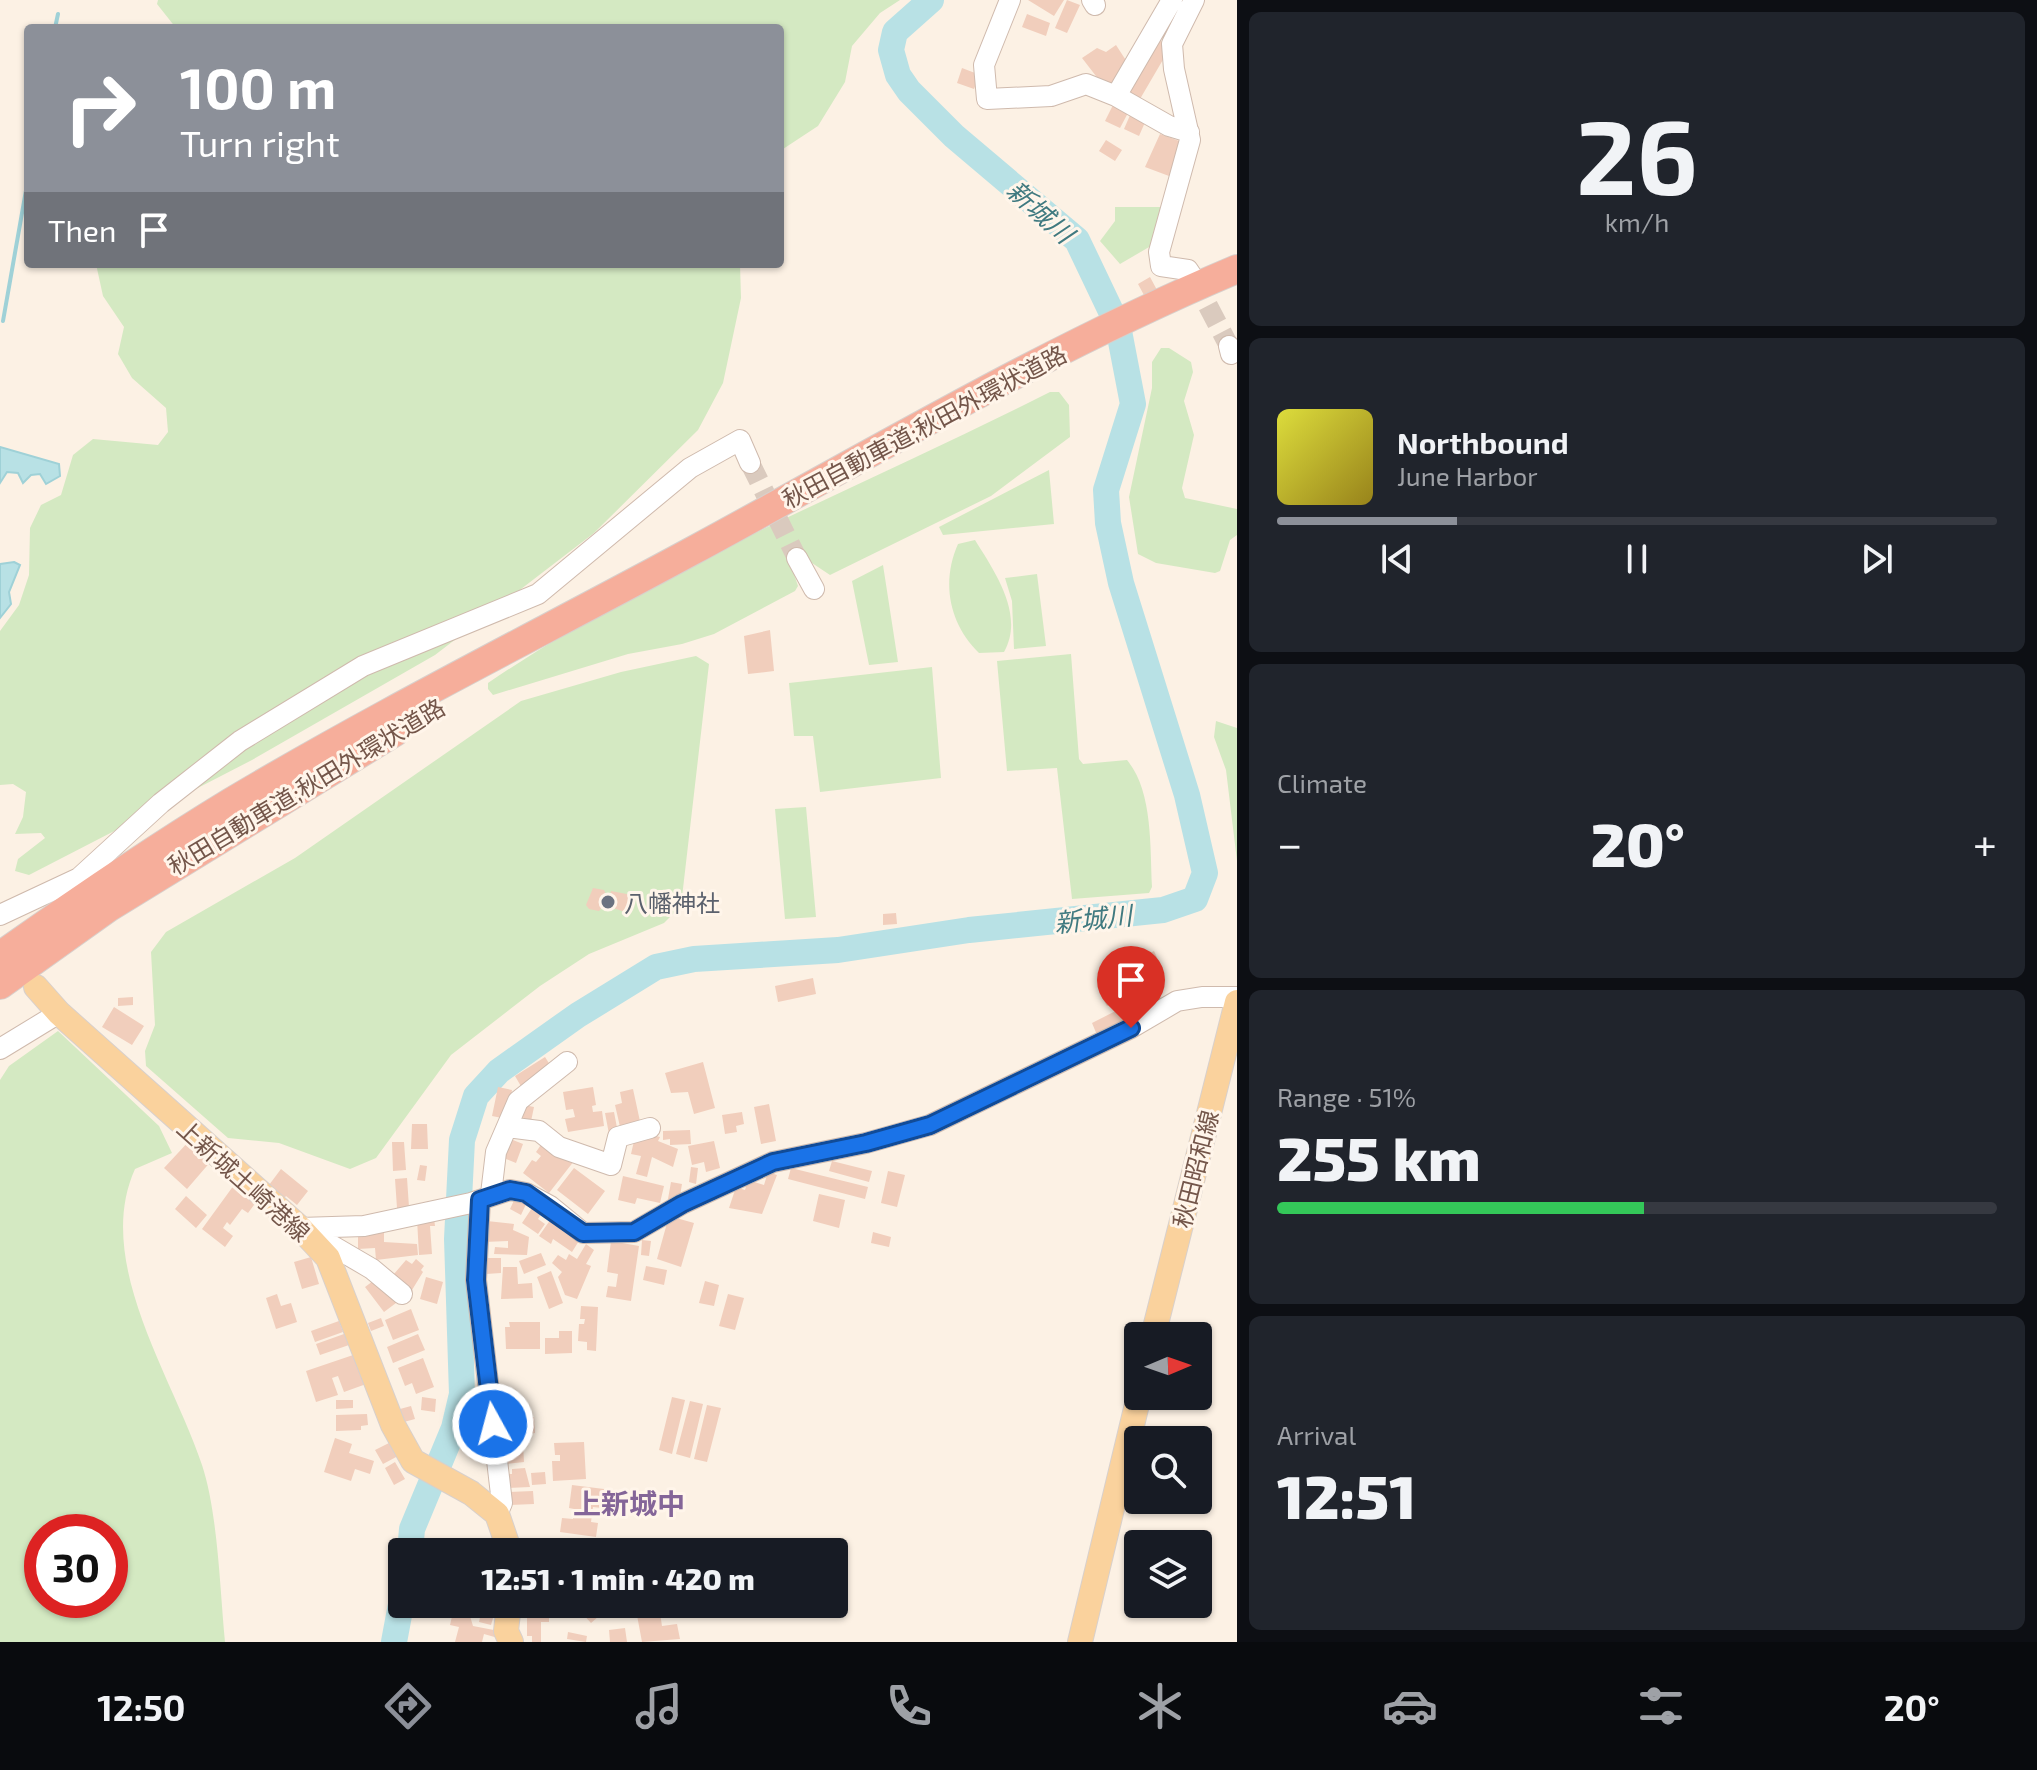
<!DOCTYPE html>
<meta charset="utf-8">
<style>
body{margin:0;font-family:"Exo 2","Noto Sans JP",sans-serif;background:#20242c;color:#f1f3f6;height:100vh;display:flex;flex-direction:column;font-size:30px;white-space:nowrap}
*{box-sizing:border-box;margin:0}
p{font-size:26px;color:#9ea1a6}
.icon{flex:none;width:44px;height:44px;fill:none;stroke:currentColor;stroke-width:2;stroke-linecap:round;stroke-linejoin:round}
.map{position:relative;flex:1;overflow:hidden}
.sheet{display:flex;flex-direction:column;gap:12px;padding:12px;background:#0d0f14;width:800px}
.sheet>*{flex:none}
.hud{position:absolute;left:24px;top:24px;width:760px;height:244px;border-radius:8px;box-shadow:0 2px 6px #0004;background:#8c9099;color:#fff;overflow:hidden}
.needle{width:52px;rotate:88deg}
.controls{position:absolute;left:1124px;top:1322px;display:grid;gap:16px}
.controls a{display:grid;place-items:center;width:88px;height:88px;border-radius:8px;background:#171b24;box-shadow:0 2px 6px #0004;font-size:40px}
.speed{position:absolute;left:24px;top:1514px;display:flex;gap:16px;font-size:40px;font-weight:700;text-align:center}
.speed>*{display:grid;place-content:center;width:104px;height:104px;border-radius:50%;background:#171b24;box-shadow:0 2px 6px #0004;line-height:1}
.speed .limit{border:12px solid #d22;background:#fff;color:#111}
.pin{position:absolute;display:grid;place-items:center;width:68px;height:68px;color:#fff;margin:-82px -34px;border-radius:50% 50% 50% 0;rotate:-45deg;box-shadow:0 0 8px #0007}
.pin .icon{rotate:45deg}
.me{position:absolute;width:88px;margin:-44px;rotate:353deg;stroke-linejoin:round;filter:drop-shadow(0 0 6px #0008)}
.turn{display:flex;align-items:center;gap:28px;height:168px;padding:0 24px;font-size:36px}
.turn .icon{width:104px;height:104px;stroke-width:2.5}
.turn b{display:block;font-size:56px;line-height:68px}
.then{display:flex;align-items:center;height:76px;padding:0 24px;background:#0003;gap:16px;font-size:30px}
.big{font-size:60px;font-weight:800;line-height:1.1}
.sheet .card{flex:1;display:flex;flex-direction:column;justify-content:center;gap:12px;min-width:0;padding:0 28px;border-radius:12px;background:#20242c}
.sheet .dial{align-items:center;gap:0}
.dial b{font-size:104px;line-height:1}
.song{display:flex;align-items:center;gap:24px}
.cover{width:96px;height:96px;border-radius:12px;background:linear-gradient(135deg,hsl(60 70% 55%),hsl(50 70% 35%))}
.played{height:8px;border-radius:4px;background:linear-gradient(90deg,#8c9099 25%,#363941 25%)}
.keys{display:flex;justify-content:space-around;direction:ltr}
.heat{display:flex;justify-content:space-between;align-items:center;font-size:44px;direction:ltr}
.charge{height:12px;border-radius:6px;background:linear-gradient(90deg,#34c759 51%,#363941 0)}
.trip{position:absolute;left:388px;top:1538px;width:460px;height:80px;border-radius:8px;background:#171b24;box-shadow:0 2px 6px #0004;font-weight:800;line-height:80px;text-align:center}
.dock{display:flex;height:128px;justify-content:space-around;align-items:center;background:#090b0e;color:#9ea1a6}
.dock .icon{width:56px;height:56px}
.dock .active{color:#8c9099}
.dock b{font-size:36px;color:#f1f3f6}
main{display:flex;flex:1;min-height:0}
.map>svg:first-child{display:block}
.green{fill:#d4e9c2;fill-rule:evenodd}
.water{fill:#b8e1e5;stroke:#9fd1d7;stroke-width:2}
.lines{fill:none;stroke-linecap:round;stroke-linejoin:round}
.stream{stroke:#9fd1d7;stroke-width:4}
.river{stroke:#b8e1e5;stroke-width:26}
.building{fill:#f1cebc}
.minor-tunnel{stroke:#dacabe;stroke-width:20;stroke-dasharray:20 10;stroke-linecap:butt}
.minor-casing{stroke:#cfbaad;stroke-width:22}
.major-casing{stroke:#d8d0cc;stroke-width:26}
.highway-casing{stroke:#d8d0cc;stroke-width:30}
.minor{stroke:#fff;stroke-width:20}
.major{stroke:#fad29d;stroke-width:24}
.highway{stroke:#f6ae9b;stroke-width:28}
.route-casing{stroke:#114b97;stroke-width:20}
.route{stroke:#1a73e8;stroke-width:14}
.worship-dot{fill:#6b7280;stroke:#fff5ea;stroke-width:3}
.labels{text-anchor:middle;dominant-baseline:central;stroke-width:6;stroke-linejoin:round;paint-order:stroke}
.street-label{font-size:24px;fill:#74564a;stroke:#fff5ea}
.worship-label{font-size:24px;fill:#5b616d;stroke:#fff5ea;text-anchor:start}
.water-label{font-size:26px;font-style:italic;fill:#407a80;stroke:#fff5ea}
.quarter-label{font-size:28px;font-weight:bold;fill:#846598;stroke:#fff5ea}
</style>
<main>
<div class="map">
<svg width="1237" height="1642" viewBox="0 0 1237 1642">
<rect width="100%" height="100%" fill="#fcf1e4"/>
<!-- green -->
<path class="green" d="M158,0H900L880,13L852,46L845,82L818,126L780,151V28H176L157,4Z
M1115,207H1166L1156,243L1120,264L1100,241L1115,221Z
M96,264H740L741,298L723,383L698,430L594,533L435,655L252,760L29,875L15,871L18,859L45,838L41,833L15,834L23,817L26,792L13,784L0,785V631L19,605L29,575L30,528L41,505L61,495L73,455L93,439L158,445L168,432L166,408L132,378L118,354L124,327L103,296Z
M1161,348H1169L1191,362L1193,372L1184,401L1194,435L1182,488L1185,498L1237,509V535L1230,540L1220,571L1215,573L1156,563L1138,554L1129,497L1152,388V362Z
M1050,392H1059L1069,405L1070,437L991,496L830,575L809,561L793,571L798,586L795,591L714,634L682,644L628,654L493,695L488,689V683C663,564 861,488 1050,392Z
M1049,470L1054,524L943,535L939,527Z
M975,540C995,572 1025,615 1004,652L979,653C949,624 941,582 958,544Z
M883,565L898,662L869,665L852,581Z
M1037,574L1046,646L1014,649L1012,601L1005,578Z
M1071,654L1079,759L1083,764L1127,760C1153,791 1150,847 1152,887L1149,893L1072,899L1057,768L1007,771L997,661Z
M696,656L709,664L681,906L664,923L589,954L540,986L451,1055L376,1158L350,1169L279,1143L228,1138L146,1066L145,1051L155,1025L151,952L166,932L295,858L521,701L621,672Z
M932,667L941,778L820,792L813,736H794L789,683Z
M1216,721L1237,728V861L1226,770L1214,737Z
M806,807L816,917L785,919L775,809Z
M58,1031L159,1126L172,1153L135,1169C93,1262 173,1377 202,1465C218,1513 220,1591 225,1642H0V1080L9,1066ZM42,1532H110V1600H42Z"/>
<!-- water -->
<path class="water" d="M0,447L59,464L60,476L46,484L40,474L31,475L23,483L18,473L7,472L0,483Z
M14,562L20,565L9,592L11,604L0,618V564Z"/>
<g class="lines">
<!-- stream -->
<path class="stream" d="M55,28L58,14
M3,321L28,179"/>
<!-- river -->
<path class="river" d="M410,1552L412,1529L454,1428L462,1394L457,1239L462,1140L476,1096L499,1071L578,1015L656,967L694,959L838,950L969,930L1163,910L1195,899L1205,873L1187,795L1121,583L1108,523L1106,490L1133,404L1118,326L1077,240L954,136L909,91L898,75L891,50L895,32L931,0
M394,1642L402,1599"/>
</g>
<!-- building -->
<path class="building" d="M1028,0H1064L1054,16Z
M1067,0L1080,5L1067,33L1055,28Z
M1027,14L1050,23L1046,36L1022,27Z
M1154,38L1171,46L1140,99L1127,93Z
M1116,45L1129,65L1117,73L1121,79L1106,89L1082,58L1097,48L1106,52Z
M962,68L975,73L974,77L978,79L974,89L957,83Z
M1114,103L1129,111L1120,128L1105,121Z
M1131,113L1146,120L1139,136L1124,129Z
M1160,134L1182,142L1169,176L1145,167Z
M1106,140L1122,150L1115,161L1099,151Z
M1150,277L1157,290L1145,297L1138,284Z
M770,630L774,671L748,674L744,636Z
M593,888L604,890L609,900L611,891L632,895L628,913L604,905L599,911L589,909L586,905Z
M896,913L897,924L883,925V914Z
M1154,951L1159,962L1108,987L1103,977Z
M1152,970L1157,981L1107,1006L1101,996Z
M813,978L816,994L778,1002L775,986Z
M1157,990L1163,1002L1097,1035L1092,1023Z
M133,997V1005L118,1006V998Z
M114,1007L144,1026L132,1045L102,1027Z
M545,1057L552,1068L522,1088L515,1076Z
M703,1062L715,1108L694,1114L688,1092L671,1093L665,1073Z
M498,1087L512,1090L507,1119L492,1116Z
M593,1087L596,1105L592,1106L593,1112L602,1111L604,1126L568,1132L565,1119L575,1117L573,1109L566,1110L563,1092Z
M633,1089L641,1126L621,1131L615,1105L622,1103L620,1092Z
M519,1104L534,1107L530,1126L515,1123Z
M769,1104L776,1141L761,1144L754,1107Z
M614,1112L618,1133L609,1134L605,1113Z
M742,1112L744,1124L736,1126L737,1132L725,1134L722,1115Z
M412,1124H427L428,1149H411Z
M690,1130L691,1144L670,1145V1139L663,1140V1131Z
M645,1133L660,1137L658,1141L678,1149L673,1167L652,1157L647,1177L636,1174L641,1156L631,1154L634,1141Z
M508,1138L523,1144L516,1163L501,1157Z
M545,1139L574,1161L549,1193L523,1173L532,1160L536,1162L541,1156L536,1152Z
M190,1140L212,1160L187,1189L164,1168Z
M714,1141L720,1168L706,1172L704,1162L692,1165L688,1146Z
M392,1142H404L406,1170L393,1171Z
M832,1161L872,1171L869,1182L829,1171Z
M420,1165L427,1166L425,1181L417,1180Z
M691,1167L698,1168L696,1184L689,1182Z
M574,1168L605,1191L588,1214L557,1190Z
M791,1168L868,1187L865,1199L788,1179Z
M281,1169L308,1191L297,1205L286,1196L282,1201L266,1189Z
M888,1171L905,1175L897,1207L881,1203Z
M768,1172L777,1175L762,1214L729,1208L736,1187L745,1190L748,1180L764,1185Z
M623,1176L664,1186L660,1203L637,1198L635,1204L618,1200Z
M407,1178L409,1207L397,1208L395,1179Z
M671,1182L682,1184L679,1201L668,1199Z
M234,1185L257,1201L248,1213L242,1209L230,1225L227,1222L223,1228L233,1236L225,1247L202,1229Z
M517,1194L528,1200L521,1215L510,1209Z
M819,1194L845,1200L839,1228L813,1221Z
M186,1196L207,1215L196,1228L175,1209Z
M532,1208L541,1214L538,1219L545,1224L538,1234L522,1223Z
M553,1216L582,1236L572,1252L553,1239L551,1244L539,1236Z
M669,1216L694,1223L681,1267L657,1259Z
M434,1218L435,1226H430L432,1254L419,1255L417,1219Z
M487,1221L514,1224L513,1230L529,1237L527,1255L494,1254L495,1247L508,1248V1241L484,1242Z
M384,1231V1242L417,1244L418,1255L376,1260L375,1248L358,1249V1232Z
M873,1232L891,1237L889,1247L871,1243Z
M642,1240L651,1241L649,1256L641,1255Z
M611,1241L639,1246L631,1301L606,1297L608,1286L616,1287L618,1274L607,1272Z
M586,1244L594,1250L586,1264L591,1266L577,1299L565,1295L558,1277L562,1272L552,1263L558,1255L566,1260L569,1254L577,1259Z
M541,1253L546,1265L524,1274L519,1261Z
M311,1257L319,1284L302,1289L294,1262Z
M485,1258H501V1273L486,1274Z
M416,1259L424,1266L421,1270L423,1272L412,1290L394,1274L406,1260L412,1264Z
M646,1266L667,1270L664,1285L643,1280Z
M503,1267H517L518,1284L532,1283L533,1298L501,1299Z
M551,1271L563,1303L549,1309L537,1277Z
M426,1277L443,1282L437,1304L420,1299Z
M377,1278L400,1300L384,1312L365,1287Z
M705,1281L719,1285L714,1306L699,1303Z
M277,1294L281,1306L291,1303L297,1322L276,1329L266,1298Z
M728,1294L744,1298L735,1330L719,1326Z
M581,1306L598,1307L596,1351L587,1350V1342L578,1341L579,1324H584L585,1319H580Z
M411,1309L419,1330L393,1340L385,1320Z
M381,1318L384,1326L371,1331L368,1323Z
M339,1321L343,1332L315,1342L311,1331Z
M509,1322H540V1349H506L505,1327H510Z
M559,1331H572V1353L545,1354V1338H559Z
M344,1334L349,1345L320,1355L316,1344Z
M418,1334L425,1350L393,1363L387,1347Z
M359,1353L369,1383L344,1392L338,1376L332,1378L338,1395L316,1402L306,1371Z
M423,1358L434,1387L416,1394L412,1383L405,1386L398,1368Z
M422,1397L436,1399L435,1412L421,1410Z
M672,1397L685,1400L672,1454L659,1450Z
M336,1400H353V1408L336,1409Z
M690,1401L703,1404L690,1458L676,1454Z
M707,1405L721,1408L707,1462L694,1459Z
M411,1406L415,1419L404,1422L400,1409Z
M367,1414L368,1425L361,1426V1430L336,1431V1415Z
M534,1417L535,1433L528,1434L529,1444H523L524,1462L505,1464L506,1419Z
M477,1421H489L490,1457L478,1458Z
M335,1438L352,1444L349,1453L374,1461L370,1474L355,1469L351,1481L324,1472Z
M391,1442L398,1456L383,1464L375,1450Z
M584,1442L586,1479L553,1481L552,1461H560V1455H555L554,1443Z
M395,1462L405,1479L394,1485L385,1468Z
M525,1468L530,1487L508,1488V1474H512V1469Z
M545,1472L546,1484L532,1485L531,1473Z
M572,1485L604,1489L602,1508L593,1507L591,1522L598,1523L596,1537L560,1532L562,1518L573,1519L574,1509L569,1508Z
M533,1491L534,1504L510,1505L509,1492Z
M626,1538L655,1552H625L620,1550Z
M469,1604H480L477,1616L466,1614Z
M483,1604H497L491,1625L479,1622Z
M527,1604H549V1622H541V1642H532V1636H527Z
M586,1604H613L591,1623L579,1610Z
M659,1606L662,1626L677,1624L680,1639L642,1642L636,1610Z
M453,1612L470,1616L473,1626L499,1631L498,1638L484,1634L482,1642H455L459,1627L450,1625Z
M625,1628L627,1642H610L609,1630Z
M568,1632L587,1636L586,1642L567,1639Z"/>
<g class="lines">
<!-- minor-tunnel -->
<path class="minor-tunnel" d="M1194,279L1229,346
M750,463L797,558"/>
<defs>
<path id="minor" d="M1010,0L984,65L987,99L1051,96L1086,84L1116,96
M1092,0L1095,5
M1172,0L1116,96L1169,126L1189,132
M1194,279L1188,270L1161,266L1159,252L1190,140L1174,69L1172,44L1194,0
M1229,346L1231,354
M797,558L814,589
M0,915L79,878L161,803L240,741L363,666L538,594L690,468L740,440L750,463
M0,1049L59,1013
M507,1127L539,1131L559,1147L611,1165L618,1137L650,1128
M491,1194L496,1152L518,1101L567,1062
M480,1200L476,1280L502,1503L497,1514
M300,1228L364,1226L471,1203L510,1190L526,1193L550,1206L583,1233L634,1232L682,1204L773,1162L866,1143L930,1125L1131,1028L1177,1001L1202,997H1237
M307,1231L372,1269L402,1294"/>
<path id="major" d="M36,987L59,1013L300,1228L328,1258L393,1425L413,1461L471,1493L497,1514L510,1552
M1153,1336L1237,1002
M509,1604L506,1631L511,1642
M1080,1642L1139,1396"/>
<path id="highway" d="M0,956C76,902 152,850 231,802C382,712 539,634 694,550C873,453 1049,348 1237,269
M0,985L108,908L395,732"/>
</defs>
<!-- minor casing -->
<use href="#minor" class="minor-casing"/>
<!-- major casing -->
<use href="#major" class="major-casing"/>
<!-- highway casing -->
<use href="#highway" class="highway-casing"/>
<!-- minor -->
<use href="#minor" class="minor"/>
<!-- major -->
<use href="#major" class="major"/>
<!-- highway -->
<use href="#highway" class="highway"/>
</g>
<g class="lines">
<defs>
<path id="route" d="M493,1424L476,1280L480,1200L510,1190L526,1193L583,1233L634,1232L682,1204L773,1162L866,1143L930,1125L1131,1028"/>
</defs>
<!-- route casing -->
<use href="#route" class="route-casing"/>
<!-- route -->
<use href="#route" class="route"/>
</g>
<!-- markers -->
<circle class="worship-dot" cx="608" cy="902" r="8"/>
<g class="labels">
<!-- street labels -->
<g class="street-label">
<text transform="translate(924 426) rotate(-28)">秋田自動車道;秋田外環状道路</text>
<text transform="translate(306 786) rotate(-31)">秋田自動車道;秋田外環状道路</text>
<text transform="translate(1195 1169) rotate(-76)">秋田昭和線</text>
<text transform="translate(244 1180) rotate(42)">上新城土崎港線</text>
</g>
<!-- worship labels -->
<g class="worship-label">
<text x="624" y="902">八幡神社</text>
</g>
<!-- water labels -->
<g class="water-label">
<text transform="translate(1041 211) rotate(42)">新城川</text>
<text transform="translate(1093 918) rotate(-6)">新城川</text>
</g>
<!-- quarter labels -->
<g class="quarter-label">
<text x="629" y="1503">上新城中</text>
</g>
</g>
</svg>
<div class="controls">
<a><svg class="needle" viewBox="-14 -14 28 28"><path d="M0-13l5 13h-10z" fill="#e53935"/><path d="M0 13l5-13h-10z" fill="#9ea1a6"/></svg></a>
<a><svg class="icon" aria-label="search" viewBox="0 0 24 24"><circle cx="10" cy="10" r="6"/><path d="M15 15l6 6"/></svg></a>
<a><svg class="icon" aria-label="layers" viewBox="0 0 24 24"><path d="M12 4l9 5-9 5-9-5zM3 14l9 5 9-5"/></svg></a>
</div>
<div class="speed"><div class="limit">30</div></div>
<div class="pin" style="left:1131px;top:1028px;background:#d93025"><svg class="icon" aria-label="arrive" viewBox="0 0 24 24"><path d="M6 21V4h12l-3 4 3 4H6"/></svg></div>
<svg class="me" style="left:493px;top:1424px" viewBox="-20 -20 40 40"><circle r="17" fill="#1a73e8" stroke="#fff" stroke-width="3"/><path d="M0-11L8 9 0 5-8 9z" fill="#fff"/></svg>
<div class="trip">12:51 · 1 min · 420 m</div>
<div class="hud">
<div class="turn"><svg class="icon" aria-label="right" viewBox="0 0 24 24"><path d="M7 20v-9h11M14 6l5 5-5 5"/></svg><div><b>100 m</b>Turn right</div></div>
<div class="then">Then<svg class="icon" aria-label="arrive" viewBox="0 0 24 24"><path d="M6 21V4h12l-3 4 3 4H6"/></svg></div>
</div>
</div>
<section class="sheet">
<div class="card dial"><b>26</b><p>km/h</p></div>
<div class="card">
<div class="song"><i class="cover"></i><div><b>Northbound</b><p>June Harbor</p></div></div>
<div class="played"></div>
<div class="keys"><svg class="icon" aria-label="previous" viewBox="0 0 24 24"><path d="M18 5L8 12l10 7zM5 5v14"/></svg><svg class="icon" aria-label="pause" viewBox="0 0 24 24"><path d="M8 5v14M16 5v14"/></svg><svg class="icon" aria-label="next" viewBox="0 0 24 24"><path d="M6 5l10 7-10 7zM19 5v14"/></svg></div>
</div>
<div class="card"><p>Climate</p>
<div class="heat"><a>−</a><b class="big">20°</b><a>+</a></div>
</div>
<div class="card"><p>Range · 51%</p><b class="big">255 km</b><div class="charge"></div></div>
<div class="card"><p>Arrival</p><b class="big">12:51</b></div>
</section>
</main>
<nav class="dock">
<b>12:50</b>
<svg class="icon active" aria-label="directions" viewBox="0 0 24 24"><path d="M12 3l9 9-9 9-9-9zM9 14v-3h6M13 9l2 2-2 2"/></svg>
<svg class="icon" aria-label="music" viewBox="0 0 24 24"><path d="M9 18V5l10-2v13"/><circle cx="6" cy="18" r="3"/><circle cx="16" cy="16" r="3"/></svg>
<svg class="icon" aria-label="phone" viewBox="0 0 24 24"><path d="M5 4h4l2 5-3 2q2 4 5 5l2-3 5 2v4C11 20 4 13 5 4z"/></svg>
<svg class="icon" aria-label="climate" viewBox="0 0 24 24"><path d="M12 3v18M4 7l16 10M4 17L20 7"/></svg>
<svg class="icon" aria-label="car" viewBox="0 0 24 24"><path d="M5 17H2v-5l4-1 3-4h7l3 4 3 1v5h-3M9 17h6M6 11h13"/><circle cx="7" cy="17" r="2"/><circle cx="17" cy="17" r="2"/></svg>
<svg class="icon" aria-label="filters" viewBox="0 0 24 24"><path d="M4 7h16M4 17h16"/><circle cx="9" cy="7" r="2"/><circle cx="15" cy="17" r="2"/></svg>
<b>20°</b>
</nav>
